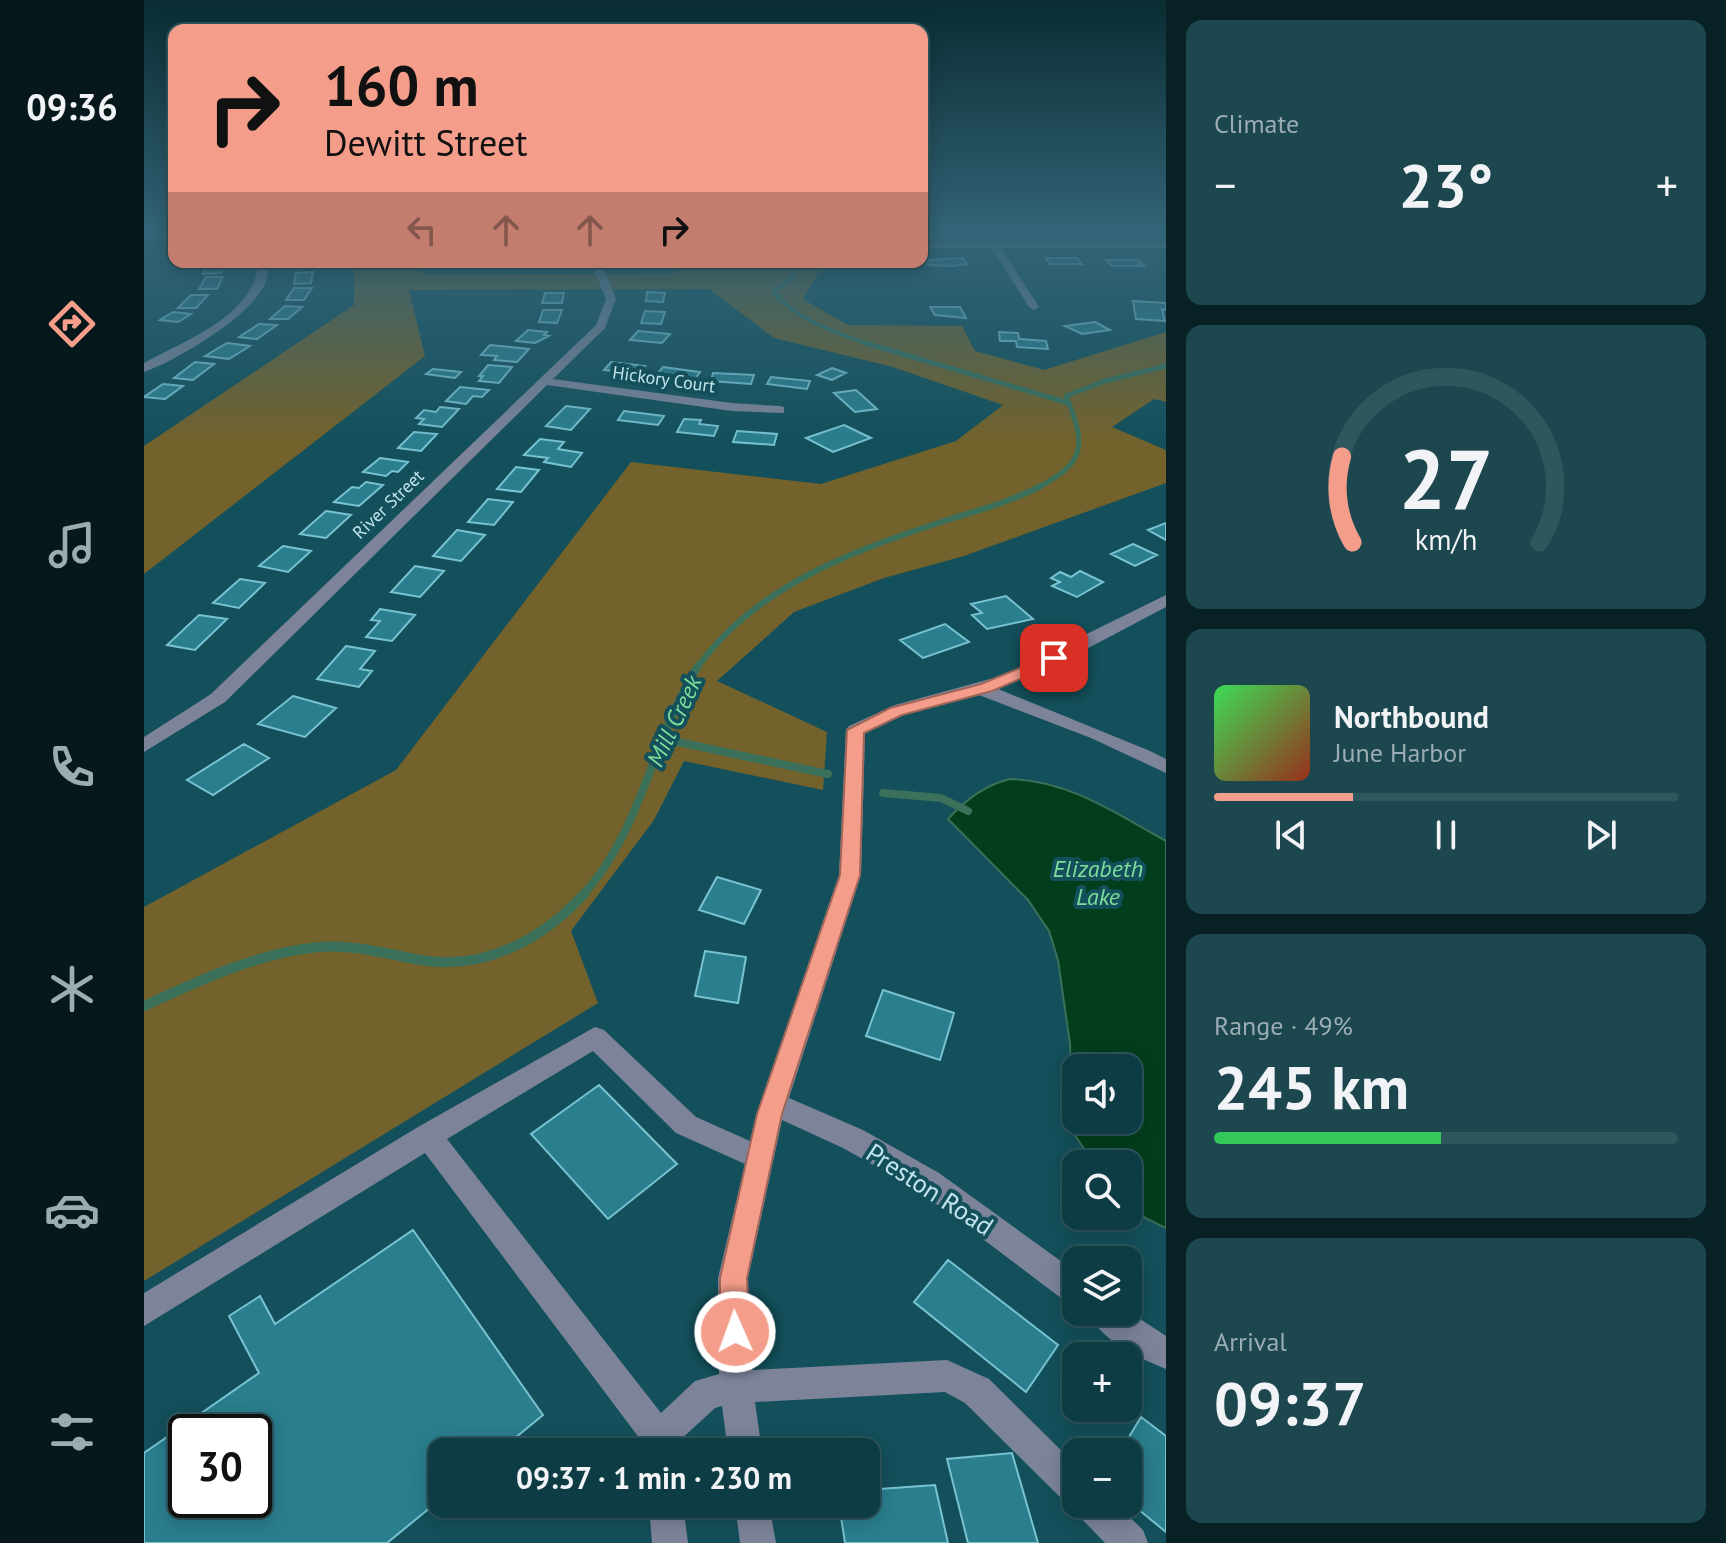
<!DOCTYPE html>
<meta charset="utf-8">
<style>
body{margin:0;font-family:"PT Sans",sans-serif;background:#1c474f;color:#f1f3f6;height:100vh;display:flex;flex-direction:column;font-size:30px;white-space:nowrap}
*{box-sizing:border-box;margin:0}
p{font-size:26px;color:#9badb2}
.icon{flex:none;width:44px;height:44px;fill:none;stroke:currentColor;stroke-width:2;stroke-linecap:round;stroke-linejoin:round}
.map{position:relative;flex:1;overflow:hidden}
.panel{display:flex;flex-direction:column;gap:20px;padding:20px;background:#082125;width:560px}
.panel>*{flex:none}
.banner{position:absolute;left:24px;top:24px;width:760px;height:244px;border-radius:16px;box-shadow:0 4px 20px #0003,0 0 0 2px #2e565d;background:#f49d8b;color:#111;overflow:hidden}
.tools{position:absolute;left:918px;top:1054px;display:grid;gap:16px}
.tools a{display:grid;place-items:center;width:80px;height:80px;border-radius:16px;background:#0e3c44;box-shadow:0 4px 20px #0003,0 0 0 2px #2e565d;font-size:40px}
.speed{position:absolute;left:24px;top:1414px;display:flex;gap:16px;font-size:40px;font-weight:700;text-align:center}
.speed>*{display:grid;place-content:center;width:104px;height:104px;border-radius:50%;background:#0e3c44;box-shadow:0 4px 20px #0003,0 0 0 2px #2e565d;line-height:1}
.speed .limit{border:4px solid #111;border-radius:12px;background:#fff;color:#111}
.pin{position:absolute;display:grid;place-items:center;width:68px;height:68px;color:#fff;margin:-34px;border-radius:16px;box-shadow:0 4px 12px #0006}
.me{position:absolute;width:88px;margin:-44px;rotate:358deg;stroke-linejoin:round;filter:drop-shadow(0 0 6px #0008)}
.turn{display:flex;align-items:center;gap:28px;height:168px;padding:0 24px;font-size:36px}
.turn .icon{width:104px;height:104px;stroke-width:2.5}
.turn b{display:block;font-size:56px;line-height:68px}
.lanes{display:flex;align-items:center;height:76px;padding:0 24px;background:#0003;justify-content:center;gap:40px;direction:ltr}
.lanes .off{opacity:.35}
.big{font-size:60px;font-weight:700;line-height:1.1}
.panel .tile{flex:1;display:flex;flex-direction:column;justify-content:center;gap:12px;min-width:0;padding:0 28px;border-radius:16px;background:#1c474f}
.panel .dial{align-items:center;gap:0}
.dial svg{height:208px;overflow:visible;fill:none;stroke:#2e565d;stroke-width:7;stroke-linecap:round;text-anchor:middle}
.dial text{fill:#f1f3f6;stroke:none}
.song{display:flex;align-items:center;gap:24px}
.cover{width:96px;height:96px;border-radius:12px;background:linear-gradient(135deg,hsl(130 70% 55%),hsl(10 70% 35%))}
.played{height:8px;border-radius:4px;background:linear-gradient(90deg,#f49d8b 30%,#2e565d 30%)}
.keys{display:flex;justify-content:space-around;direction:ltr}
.heat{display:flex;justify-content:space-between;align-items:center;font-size:44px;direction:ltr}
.charge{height:12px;border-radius:6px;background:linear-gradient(90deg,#34c759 49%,#2e565d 0)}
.trip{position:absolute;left:284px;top:1438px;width:452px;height:80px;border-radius:16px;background:#0e3c44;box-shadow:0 4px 20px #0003,0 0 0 2px #2e565d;font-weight:700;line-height:80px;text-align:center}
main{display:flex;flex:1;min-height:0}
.tab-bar{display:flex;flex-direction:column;width:144px;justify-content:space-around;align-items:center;background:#06181b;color:#9badb2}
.tab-bar .icon{width:56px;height:56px}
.tab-bar .on{color:#f49d8b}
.tab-bar b{font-size:36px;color:#f1f3f6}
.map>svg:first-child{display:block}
.green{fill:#73622b}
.water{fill:#023e1c;stroke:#3b705a;stroke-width:2;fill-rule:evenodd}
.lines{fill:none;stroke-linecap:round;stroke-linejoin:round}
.stream-far4{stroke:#3b705a;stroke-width:4}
.stream-far3{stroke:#3b705a;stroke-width:5}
.stream-far2{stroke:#3b705a;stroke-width:6}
.stream-far1{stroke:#3b705a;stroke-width:8}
.stream{stroke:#3b705a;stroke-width:10}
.building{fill:#2a7e8e;stroke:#78c2d1;stroke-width:2;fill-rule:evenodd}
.minor{fill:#7d849a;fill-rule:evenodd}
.route{fill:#f49d8b;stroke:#9f665a;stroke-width:2}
.labels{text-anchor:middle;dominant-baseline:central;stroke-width:8;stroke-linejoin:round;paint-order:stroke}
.far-street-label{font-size:18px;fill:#c1e4ec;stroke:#13505b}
.water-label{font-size:24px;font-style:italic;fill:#7cdc99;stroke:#13505b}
.near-street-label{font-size:26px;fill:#c1e4ec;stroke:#13505b}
</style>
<main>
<nav class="tab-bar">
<b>09:36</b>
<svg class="icon on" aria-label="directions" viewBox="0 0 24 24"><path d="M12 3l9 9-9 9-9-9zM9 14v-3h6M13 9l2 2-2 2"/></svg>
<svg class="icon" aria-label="music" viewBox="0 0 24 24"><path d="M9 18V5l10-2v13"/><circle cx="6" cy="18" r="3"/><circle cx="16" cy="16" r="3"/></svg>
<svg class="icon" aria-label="phone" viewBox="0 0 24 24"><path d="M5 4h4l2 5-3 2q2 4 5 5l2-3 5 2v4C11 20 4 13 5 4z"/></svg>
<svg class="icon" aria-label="climate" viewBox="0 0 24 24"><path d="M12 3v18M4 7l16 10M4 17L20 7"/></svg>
<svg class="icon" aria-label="car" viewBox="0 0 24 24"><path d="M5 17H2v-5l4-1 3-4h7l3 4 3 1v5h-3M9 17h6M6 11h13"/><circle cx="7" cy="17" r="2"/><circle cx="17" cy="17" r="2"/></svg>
<svg class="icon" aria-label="filters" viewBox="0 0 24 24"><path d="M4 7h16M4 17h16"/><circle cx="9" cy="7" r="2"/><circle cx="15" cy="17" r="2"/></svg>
</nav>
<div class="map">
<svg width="1022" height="1543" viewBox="0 0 1022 1543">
<rect width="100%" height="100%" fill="#13505b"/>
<!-- green -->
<path class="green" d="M210,262H270L271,270L282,275L534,273L537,262H681L659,299L704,325L818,326L831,351L900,370L1022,332V402L1010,399L968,427L1022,450V483L820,556L740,578L650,612L573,681L683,732L679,790L540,761L510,820L427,931L454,1003L0,1281V907L252,770L487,462L677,484L812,441L859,405L749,367L630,338L565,289L265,290L281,356L0,574V446L210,305Z"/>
<!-- water -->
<path class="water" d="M866,779C924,780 973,814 1022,841V1228L1001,1218L984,1201V1164H950L929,1132L926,1044L914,960L905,931L884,900L804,819C821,800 841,785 866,779ZM932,1068H984V1120H932Z"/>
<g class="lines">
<!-- stream-far4 -->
<path class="stream-far4" d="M655,262L647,279L629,292C653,320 692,333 727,345"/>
<!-- stream-far3 -->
<path class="stream-far3" d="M721,343L925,403
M893,488C943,462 942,445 922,396L961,381L1022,366"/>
<!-- stream-far2 -->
<path class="stream-far2" d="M553,668C610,588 703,553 794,523C828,512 864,503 897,486"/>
<!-- stream-far1 -->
<path class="stream-far1" d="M520,739L684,774
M739,793L797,798L824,811
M438,896C498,831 508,739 554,666"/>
<!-- stream -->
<path class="stream" d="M0,1006C54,981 114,953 174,947C210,944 242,954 277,960C340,971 399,939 440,894"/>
</g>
<!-- building -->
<path class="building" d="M819,258L823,264L809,266L784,265L782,260Z
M902,258H933L938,264H906Z
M962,260H994L1000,266H968Z
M81,262L77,273L59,274L64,263Z
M169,272L167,283L150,284L152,273Z
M62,277H79L73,289H55Z
M150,288H168L160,300H142Z
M503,292L521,293L519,302L502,301Z
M401,293H420L418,303H398Z
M47,295H64L52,308H34Z
M989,301L1022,303V310L1018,309L1021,321L992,319Z
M141,306L158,307L144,319H126Z
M786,307H816L822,318L791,315Z
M399,310H418L413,323L395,322Z
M501,311L521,312L517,324L497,323Z
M29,312L47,314L34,322L16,320Z
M951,322L966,330L938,334L921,326Z
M115,324L133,325L113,339L95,337Z
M384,330L403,332L400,335L405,336L391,343L372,341Z
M494,331L526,334L518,343L486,340Z
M855,332L874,333L875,339L902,341L904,349L873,347L872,341H856Z
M83,343L106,346L85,359L61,356Z
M346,345L385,349L373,362L350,360L353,356L337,355Z
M51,362L70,364L49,380L30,378Z
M467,362L501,366L495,374L460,370Z
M344,365L368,367L355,383L335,381L339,376H335Z
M519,367L556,372L551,379L512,375Z
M688,368L702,373L688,380L673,375Z
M289,369L317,372L311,378L282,374Z
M569,373L610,375L607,384L567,381Z
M627,377L666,381L663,389L623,384Z
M19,384L39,386L21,399L0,397Z
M316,387L345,390L338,397L329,396L322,404L302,401Z
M712,390L733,409L711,412L690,393Z
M422,406L446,409L427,430L402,426Z
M296,407L315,409L298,427L275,424L280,419L272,418L280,410L292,412Z
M480,411L520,416L514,425L474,420Z
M540,419L557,420L555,424L574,426L570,436L533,432Z
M700,425L727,438L689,452L662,438Z
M593,431L633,434L630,445L589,442Z
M270,432L293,434L277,451L254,448Z
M396,439L420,442L414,449L438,453L427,467L400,462L404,458L380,455Z
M236,458L264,462L254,472L248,471L242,476L219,472Z
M372,467L395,470L377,492L353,489Z
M222,482L239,485L215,506L190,502L208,487L215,488Z
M344,499L369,502L350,525L324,522Z
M182,511L207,515L182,538L156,534Z
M1022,523V540L1004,530Z
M313,530L341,535L317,561L289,556Z
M989,544L1013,555L991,566L967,554Z
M139,546L167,551L144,572L115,566Z
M271,566L300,571L276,597L247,592Z
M936,571L959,582L933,597L908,586L916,582L907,578L916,572L927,577Z
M96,579L121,583L95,608L69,603Z
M862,596L889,619L843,629L828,615L838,613L827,604Z
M236,609L271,615L248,641L222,637L236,621L227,620Z
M55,615L83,619L51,650L23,645Z
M801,624L825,642L779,658L756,640Z
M202,646L231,651L216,669L228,671L215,687L173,679Z
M149,696L192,708L161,737L114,724Z
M100,744L125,758L69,795L43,780Z
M573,877L617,890L600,924L555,910Z
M561,951L602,957L594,1003L551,996Z
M739,990L810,1013L796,1060L722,1036Z
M455,1085L533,1164L464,1219L387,1134Z
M269,1230L399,1415L354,1452H298V1498L243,1543H0V1453L115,1373L85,1316L116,1296L131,1324ZM42,1432H110V1500H42Z
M804,1260L914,1345L882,1392L770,1302Z
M997,1417L1022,1436V1532L984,1501V1452H976Z
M868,1453L894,1543H824L803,1459Z
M791,1485L804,1543H701L695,1504H722V1490Z"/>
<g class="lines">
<!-- minor -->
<path class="minor" d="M778,242H1022V248H857L895,307L890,310L885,307L848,248H778Z
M115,262H125C124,270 124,279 120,286C104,318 33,360 0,372V363C43,339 109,317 115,262Z
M447,262H457L472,299L461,328L409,379L588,403L636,406L640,407V413L588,411L403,385L81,702L0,752V737L67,694L452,325L462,299Z
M1022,595V607L916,663L854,689L1006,751L1022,759V773L947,738L835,695L764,713L721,733L717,875L645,1098L719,1130L795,1173L932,1272V1305L921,1301L775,1191L699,1148L638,1120L604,1278L608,1370L803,1360L845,1379L932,1465V1504H972L999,1530L1004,1543H961L935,1516L930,1506L920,1501L821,1403L801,1392L611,1402L618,1452H584L578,1406L571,1408L533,1443L534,1452H500L499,1443L281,1153L0,1326V1293L274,1127L451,1027L460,1030L552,1117L606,1141L616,1104L695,875L702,730L705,726L751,705L857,676ZM449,1051L532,1133L601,1164L574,1278L575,1374L551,1381L517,1413L303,1139Z
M984,1311L1022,1336V1369C995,1358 956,1340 944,1312Z
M505,1504H539L544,1543H508Z
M591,1504H625L632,1543H596Z"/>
</g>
<!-- sky -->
<linearGradient id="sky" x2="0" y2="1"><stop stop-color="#0a2c32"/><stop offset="0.52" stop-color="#336477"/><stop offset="1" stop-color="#336477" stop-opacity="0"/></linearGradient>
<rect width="1022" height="446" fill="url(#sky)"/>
<!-- route -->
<path class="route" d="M910,654L918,658L916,662L848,691L758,715L720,733L716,875L638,1114L603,1278L605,1332L601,1343L591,1347L581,1343L576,1332V1278L613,1114L696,875L703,730L746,708L837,684Z"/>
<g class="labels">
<!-- far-street labels -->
<g class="far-street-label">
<text transform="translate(520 379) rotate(8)">Hickory Court</text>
<text transform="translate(244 504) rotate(-44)">River Street</text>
</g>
<!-- water labels -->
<g class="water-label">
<text transform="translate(530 721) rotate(-65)">Mill Creek</text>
<text x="954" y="868">Elizabeth<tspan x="954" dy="28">Lake</tspan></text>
</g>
<!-- near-street labels -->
<g class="near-street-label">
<text transform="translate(786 1189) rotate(33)">Preston Road</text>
</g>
</g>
</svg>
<div class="tools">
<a><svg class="icon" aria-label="sound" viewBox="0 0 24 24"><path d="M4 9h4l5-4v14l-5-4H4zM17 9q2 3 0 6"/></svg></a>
<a><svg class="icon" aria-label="search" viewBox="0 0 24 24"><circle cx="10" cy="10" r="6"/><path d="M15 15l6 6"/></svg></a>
<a><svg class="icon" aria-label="layers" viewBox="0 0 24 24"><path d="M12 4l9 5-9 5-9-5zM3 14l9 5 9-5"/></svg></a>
<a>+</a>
<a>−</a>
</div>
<div class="speed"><div class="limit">30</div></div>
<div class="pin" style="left:910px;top:658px;background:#d93025"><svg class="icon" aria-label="arrive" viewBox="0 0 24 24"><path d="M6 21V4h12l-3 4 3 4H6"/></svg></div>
<svg class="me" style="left:591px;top:1332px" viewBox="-20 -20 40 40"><circle r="17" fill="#f49d8b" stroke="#fff" stroke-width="3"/><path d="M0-11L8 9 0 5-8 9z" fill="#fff"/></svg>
<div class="trip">09:37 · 1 min · 230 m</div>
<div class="banner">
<div class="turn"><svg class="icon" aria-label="right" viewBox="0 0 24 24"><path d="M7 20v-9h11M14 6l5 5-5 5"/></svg><div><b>160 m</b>Dewitt Street</div></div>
<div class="lanes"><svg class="icon off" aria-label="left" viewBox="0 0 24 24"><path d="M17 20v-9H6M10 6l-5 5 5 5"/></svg><svg class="icon off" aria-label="ahead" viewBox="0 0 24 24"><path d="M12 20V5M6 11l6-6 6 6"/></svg><svg class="icon off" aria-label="ahead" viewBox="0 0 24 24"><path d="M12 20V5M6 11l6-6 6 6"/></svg><svg class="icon" aria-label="right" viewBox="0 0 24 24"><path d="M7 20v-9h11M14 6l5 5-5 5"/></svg></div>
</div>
</div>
<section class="panel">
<div class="tile"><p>Climate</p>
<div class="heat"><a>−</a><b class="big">23°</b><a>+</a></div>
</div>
<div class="tile dial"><svg viewBox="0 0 100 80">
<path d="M14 69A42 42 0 1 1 86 69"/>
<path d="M14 69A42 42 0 0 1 10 36" stroke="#f49d8b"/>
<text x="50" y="56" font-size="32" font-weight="700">27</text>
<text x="50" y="72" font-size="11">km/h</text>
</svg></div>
<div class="tile">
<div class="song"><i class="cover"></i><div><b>Northbound</b><p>June Harbor</p></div></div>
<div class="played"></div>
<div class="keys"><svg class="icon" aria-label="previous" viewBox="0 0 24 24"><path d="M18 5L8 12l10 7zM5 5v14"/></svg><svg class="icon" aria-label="pause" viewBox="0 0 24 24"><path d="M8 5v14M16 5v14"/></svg><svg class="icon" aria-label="next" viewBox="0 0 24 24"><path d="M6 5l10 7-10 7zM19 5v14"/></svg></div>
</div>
<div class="tile"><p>Range · 49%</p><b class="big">245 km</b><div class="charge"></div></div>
<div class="tile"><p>Arrival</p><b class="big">09:37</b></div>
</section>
</main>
